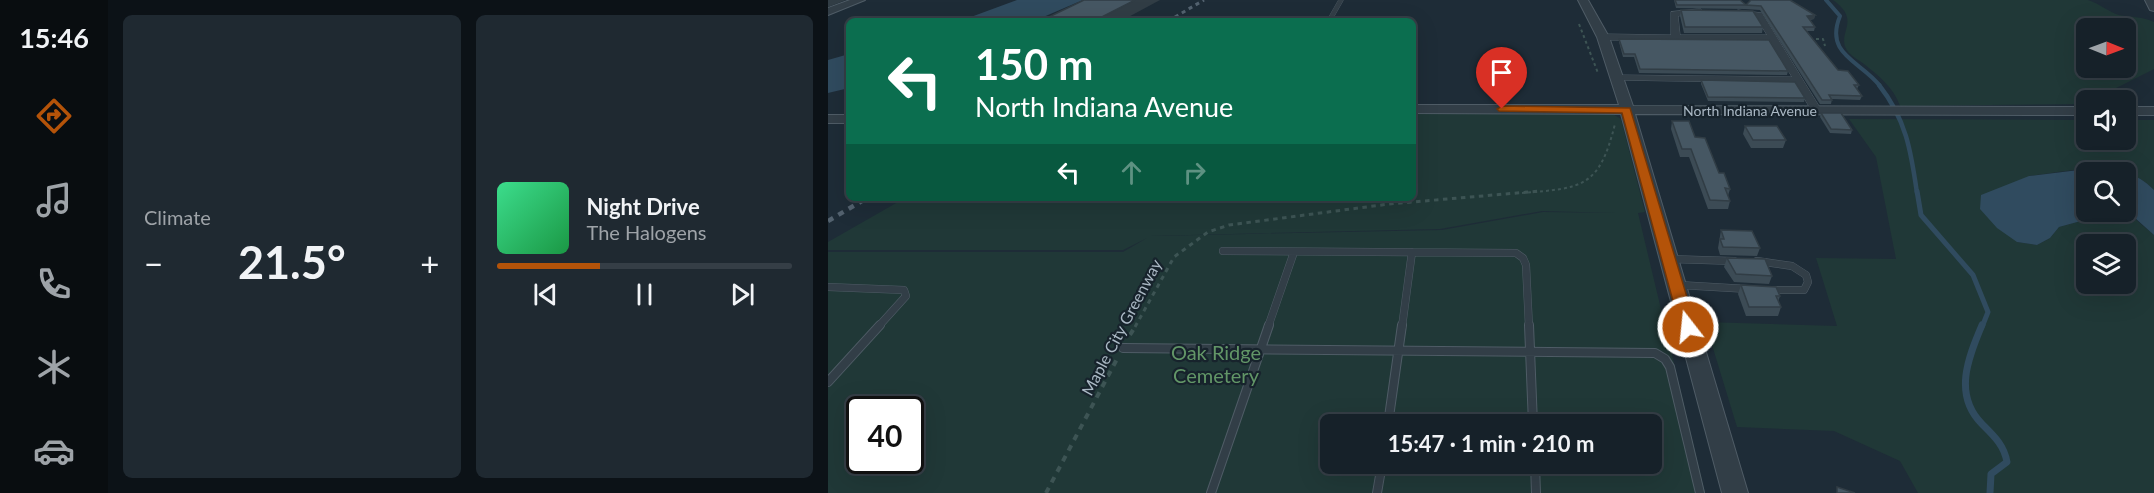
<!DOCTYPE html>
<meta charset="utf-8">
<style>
body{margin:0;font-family:Lato,sans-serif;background:#1f2931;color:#f1f3f6;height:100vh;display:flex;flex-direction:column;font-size:22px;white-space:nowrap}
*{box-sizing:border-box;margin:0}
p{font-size:20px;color:#9ea3a8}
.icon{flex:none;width:33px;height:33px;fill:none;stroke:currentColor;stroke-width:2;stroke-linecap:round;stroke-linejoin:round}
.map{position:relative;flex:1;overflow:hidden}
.panel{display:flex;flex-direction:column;gap:15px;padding:15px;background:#0c1217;width:720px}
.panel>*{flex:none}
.top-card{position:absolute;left:18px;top:18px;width:570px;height:183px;border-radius:9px;box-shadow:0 6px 24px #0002,0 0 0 2px #353e46;background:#0b6e4f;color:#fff;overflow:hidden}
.needle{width:39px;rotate:91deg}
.buttons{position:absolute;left:1248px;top:18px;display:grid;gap:12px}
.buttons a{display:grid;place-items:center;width:60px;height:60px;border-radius:9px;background:#162129;box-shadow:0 6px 24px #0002,0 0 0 2px #353e46;font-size:30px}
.speed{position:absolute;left:18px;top:396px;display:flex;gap:12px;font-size:30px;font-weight:700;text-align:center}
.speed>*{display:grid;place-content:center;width:78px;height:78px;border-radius:50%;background:#162129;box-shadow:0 6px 24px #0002,0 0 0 2px #353e46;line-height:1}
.speed .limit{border:3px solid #111;border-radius:9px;background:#fff;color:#111}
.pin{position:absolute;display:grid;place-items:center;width:51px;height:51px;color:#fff;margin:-62px -26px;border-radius:50% 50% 50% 0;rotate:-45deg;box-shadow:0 0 6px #0007}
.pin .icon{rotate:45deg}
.me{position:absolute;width:66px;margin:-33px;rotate:344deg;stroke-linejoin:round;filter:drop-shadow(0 0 4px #0008)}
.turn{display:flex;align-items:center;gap:21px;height:126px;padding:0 30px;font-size:27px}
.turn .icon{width:78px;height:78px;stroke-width:2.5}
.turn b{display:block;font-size:42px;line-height:51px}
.lanes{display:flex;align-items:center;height:57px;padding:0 30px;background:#0003;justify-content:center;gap:30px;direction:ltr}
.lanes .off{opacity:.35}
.big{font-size:45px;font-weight:700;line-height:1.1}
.panel .card{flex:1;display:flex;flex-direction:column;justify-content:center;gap:9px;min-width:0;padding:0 21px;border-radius:9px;background:#1f2931}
.song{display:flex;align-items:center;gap:18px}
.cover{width:72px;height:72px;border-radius:9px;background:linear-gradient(135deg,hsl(150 70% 55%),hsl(140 70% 35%))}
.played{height:6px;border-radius:3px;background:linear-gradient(90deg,#b45309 35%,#353e46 35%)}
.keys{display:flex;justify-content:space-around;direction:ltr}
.heat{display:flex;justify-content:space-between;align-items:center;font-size:33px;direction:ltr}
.panel .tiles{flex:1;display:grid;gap:15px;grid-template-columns:repeat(2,1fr)}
.trip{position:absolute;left:492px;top:414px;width:342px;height:60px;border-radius:9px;background:#162129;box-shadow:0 6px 24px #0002,0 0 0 2px #353e46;font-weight:700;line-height:60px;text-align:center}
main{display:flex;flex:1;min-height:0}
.menu{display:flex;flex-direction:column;width:108px;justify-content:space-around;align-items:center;background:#090d10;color:#9ea3a8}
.menu .icon{width:42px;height:42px}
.menu .selected{color:#b45309}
.menu b{font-size:27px;color:#f1f3f6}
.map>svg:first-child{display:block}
.green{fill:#203837;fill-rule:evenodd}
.water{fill:#304b5f}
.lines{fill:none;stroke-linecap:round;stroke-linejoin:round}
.stream-far3{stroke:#304b5f;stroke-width:4}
.stream-far2{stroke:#304b5f;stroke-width:4.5}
.stream-far1{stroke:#304b5f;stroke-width:5}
.stream{stroke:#304b5f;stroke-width:7}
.service-far2-casing{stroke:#4f5c66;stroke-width:5}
.service-far1-casing{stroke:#4f5c66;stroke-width:8}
.service-casing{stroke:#4f5c66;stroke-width:10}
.minor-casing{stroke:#4f5c66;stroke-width:1}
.tertiary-casing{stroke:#4f5c66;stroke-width:2}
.path-far2{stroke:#3d5454;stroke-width:2;stroke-dasharray:3 3;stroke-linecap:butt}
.path-far1{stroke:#3d5454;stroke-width:3;stroke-dasharray:4.5 4.5;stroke-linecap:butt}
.path{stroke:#3d5454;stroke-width:4;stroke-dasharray:6 6;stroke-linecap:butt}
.service-far2{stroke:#323e47;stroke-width:4.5}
.service-far1{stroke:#323e47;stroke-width:7}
.service{stroke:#323e47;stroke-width:8}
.minor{fill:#323e47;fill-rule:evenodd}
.tertiary{fill:#323e47;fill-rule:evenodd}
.rail-far1{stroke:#53626f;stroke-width:3;stroke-dasharray:4 4;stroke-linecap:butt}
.rail{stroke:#53626f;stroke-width:4.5;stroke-dasharray:6 6;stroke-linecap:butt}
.wall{fill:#3c4b55}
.shaded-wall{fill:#313d45}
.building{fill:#465763;stroke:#313d45;stroke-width:1.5}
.route{fill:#b45309;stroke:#753606;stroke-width:1.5}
.labels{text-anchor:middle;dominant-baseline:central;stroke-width:4.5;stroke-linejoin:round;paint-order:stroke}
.far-street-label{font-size:14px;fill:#abb9c5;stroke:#17232c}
.street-label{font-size:16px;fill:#abb9c5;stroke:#17232c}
.near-park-label{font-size:20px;fill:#629667;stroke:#17232c}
</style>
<main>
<nav class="menu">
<b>15:46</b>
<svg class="icon selected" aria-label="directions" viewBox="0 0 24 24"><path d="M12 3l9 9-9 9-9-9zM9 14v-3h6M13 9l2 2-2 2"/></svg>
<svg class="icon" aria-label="music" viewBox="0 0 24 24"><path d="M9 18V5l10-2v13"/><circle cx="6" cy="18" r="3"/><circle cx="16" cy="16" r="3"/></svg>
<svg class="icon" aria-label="phone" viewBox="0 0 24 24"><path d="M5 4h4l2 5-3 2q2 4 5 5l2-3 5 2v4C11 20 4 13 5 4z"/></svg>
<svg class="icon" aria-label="climate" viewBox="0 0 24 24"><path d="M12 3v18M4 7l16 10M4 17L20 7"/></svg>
<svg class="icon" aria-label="car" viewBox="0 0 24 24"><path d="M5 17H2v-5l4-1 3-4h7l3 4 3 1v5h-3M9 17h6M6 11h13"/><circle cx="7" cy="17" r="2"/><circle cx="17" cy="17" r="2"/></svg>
</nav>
<section class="panel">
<div class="tiles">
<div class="card"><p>Climate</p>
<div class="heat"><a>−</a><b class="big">21.5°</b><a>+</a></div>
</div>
<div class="card">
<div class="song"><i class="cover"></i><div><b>Night Drive</b><p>The Halogens</p></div></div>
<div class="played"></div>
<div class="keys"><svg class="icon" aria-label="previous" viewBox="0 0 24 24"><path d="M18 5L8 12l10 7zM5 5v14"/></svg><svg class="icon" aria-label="pause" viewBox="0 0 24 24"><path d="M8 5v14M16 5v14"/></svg><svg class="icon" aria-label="next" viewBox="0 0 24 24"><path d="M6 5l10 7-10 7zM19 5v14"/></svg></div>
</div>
</div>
</section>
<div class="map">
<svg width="1326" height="493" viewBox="0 0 1326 493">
<rect width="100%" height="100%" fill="#1e2c37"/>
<!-- green -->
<path class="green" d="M1005,0H1260C1272,4 1281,12 1291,15C1303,17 1315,17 1326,22V69L1264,100H1258L1256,104L1072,106C1066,88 1051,76 1036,64C1032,61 1025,57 1021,53C1005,34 1036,22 1005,0ZM1258,28H1298V68H1258Z
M585,112L783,113L793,119L817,212L810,213L877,493H0V252H295L319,238L295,250H0V242L77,198H585ZM714,211L789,213L715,212L614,230L322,236L612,229ZM32,410H82V460H32ZM502,424H824V464H502Z
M1021,119L1258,120V140H1298V120H1326V190C1294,157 1243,171 1201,176L1189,242L1209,245L1222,238L1231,227L1253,221L1270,212H1298V206L1309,210L1307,219L1326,235V493H1090L1072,461L1006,431L909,427L877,322L1009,326L988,258L1068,259L1048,157ZM1258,244H1298V284H1258Z"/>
<!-- water -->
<path class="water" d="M189,0H255L206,21H132Z
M21,54V88L0,93V60Z
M1251,170C1282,170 1303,167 1326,190V235L1307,218L1309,210L1298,206V172H1258V212H1270L1253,221L1231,227L1222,238L1209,245L1189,242L1169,228L1152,209L1153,195L1201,176Z"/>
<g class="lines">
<!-- stream-far3 -->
<path class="stream-far3" d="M998,0L1012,16C996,55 1033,61 1052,86"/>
<!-- stream-far2 -->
<path class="stream-far2" d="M1051,85C1078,119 1083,151 1089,193"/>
<!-- stream-far1 -->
<path class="stream-far1" d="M1089,191L1093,215L1145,275L1160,312L1154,327"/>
<!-- stream -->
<path class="stream" d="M1154,325C1140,358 1125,395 1154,424C1166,436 1176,445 1179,462L1163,474L1162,493"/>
<defs>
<path id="service-far2" d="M501,21L513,0"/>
<path id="service-far1" d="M395,251L688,253L695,258L698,265L701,327
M842,259L906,261
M929,261L964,266L978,275L980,282L976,290H940
M851,285L920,289
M0,287L76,290L78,296L50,327
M440,327L466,252
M574,327L584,252"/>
<path id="service" d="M701,325L705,424
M295,348L827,353L837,359L842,367L872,493
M0,382L52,325
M560,424L574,325
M707,464L708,493
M383,493L441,325
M549,493L554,464"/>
<path id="minor" d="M870,9H873V13L850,16L852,35H939L928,17L906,12L910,10L934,13L994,111L993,113H985L967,83L787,80V76L790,75L964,77L942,41L775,40L771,37L775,34L843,35V12Z"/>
<path id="tertiary" d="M22,0H37L0,15V8Z
M750,0H760L781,37L805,106L1258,107V115L807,114L920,493H894L793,114L585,113V105H791L769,37Z
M1317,0H1326V11L1322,10Z
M1298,107H1326V115H1298Z
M0,115H21V123H0Z"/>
</defs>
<!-- service-far2 casing -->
<use href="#service-far2" class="service-far2-casing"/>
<!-- service-far1 casing -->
<use href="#service-far1" class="service-far1-casing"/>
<!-- service casing -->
<use href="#service" class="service-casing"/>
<!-- minor casing -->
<use href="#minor" class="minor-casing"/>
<!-- tertiary casing -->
<use href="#tertiary" class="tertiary-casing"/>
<!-- path-far2 -->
<path class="path-far2" d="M751,24L770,73
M982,39H995L997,46
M694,193C755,188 771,188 787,124"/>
<!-- path-far1 -->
<path class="path-far1" d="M307,327L346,257L380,232L401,225L561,204L712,191"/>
<!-- path -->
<path class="path" d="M302,335L308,325
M218,493L289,359"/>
<!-- service-far2 -->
<use href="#service-far2" class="service-far2"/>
<!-- service-far1 -->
<use href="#service-far1" class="service-far1"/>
<!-- service -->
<use href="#service" class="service"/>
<!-- minor -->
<use href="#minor" class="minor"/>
<!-- tertiary -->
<use href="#tertiary" class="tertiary"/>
<!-- rail-far1 -->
<path class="rail-far1" d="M340,21L376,0"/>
<!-- rail -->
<path class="rail" d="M0,221L39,198"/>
</g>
<!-- wall -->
<path class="wall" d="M846,0H912L918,5L917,9L848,8Z
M923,0L987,15L986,19L982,20L987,27L986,31H979L1010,70L1031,85L1029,89L1034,96L1032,100L1004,99L1003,104H992L932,10L917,9L918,5Z
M853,10L935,27L934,33H856L852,16Z
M791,39L960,71L959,75L811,73L806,57H795L791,42Z
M873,80L977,98L976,102L880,101L873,84Z
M993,113L1024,130L1023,134L1002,133L992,117Z
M844,121L867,137L891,173L902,189L900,196L902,201L900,209H880L861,157H852L843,129Z
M917,126L958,140L955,148H923L915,134Z
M893,230L932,248L929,256L892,255L890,248Z
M899,258L944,276L941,284L906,282L896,267Z
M913,285L952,296L950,302L953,307L950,316H918L910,294Z"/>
<!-- shaded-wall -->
<path class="shaded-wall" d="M0,0H18L0,7Z
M307,0H332L293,21H266Z
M987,15L986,19L978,20L979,16Z"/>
<!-- building -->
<path class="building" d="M256,0H307L266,21H202L211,17L219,18Z
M847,0H912L918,5H849Z
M923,0H962L987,15L979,16L987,27H975L1010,70L1020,71L1031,85H1026L1034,96L1001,95L1004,100H994L933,6L918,5Z
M853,10L925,11L935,27H857Z
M791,39L941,40L960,71L812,69L807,54H796Z
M873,80L967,82L977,98L880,97Z
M993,113H1013L1024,130L1003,129Z
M844,121H861L867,137L877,138L891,173H896L902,189L897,188L902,201L882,200L863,149H854Z
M917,126H949L958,140H925Z
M893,230L924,231L932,248L895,247L892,239H896Z
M899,258L937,259L944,276L908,274Z
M913,285L948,287L952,296H948L953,307H921Z
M1009,487L1027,493H1009Z"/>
<!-- route -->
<path class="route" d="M674,106L802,108L868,327L865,331H854L852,327L794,113L671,111L669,109Z"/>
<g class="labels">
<!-- far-street labels -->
<g class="far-street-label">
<text x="922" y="110">North Indiana Avenue</text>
</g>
<!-- street labels -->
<g class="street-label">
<text transform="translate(293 327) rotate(-62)">Maple City Greenway</text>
</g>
<!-- near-park labels -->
<g class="near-park-label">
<text x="388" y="352">Oak Ridge<tspan x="388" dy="23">Cemetery</tspan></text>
</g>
</g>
</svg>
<div class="buttons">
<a><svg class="needle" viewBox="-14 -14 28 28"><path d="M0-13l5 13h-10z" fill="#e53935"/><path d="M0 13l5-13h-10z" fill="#9ea3a8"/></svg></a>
<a><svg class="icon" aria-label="sound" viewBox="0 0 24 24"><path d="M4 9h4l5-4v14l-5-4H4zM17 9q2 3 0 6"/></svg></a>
<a><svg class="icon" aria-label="search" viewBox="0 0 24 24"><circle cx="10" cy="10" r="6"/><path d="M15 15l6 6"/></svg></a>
<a><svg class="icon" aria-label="layers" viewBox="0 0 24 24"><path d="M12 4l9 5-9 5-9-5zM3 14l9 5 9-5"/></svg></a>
</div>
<div class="speed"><div class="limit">40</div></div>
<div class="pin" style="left:674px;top:109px;background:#d93025"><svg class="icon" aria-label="arrive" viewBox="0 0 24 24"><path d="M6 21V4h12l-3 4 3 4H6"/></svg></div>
<svg class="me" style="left:860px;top:327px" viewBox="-20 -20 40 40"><circle r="17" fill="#b45309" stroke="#fff" stroke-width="3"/><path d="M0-11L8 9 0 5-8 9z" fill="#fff"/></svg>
<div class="trip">15:47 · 1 min · 210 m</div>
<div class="top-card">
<div class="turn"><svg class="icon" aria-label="left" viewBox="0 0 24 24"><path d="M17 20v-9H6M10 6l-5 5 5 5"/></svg><div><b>150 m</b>North Indiana Avenue</div></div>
<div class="lanes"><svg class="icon" aria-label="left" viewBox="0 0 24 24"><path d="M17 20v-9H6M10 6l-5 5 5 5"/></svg><svg class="icon off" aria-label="ahead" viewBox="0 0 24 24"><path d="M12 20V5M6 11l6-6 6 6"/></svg><svg class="icon off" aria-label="right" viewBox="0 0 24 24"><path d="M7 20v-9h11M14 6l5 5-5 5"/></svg></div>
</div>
</div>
</main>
